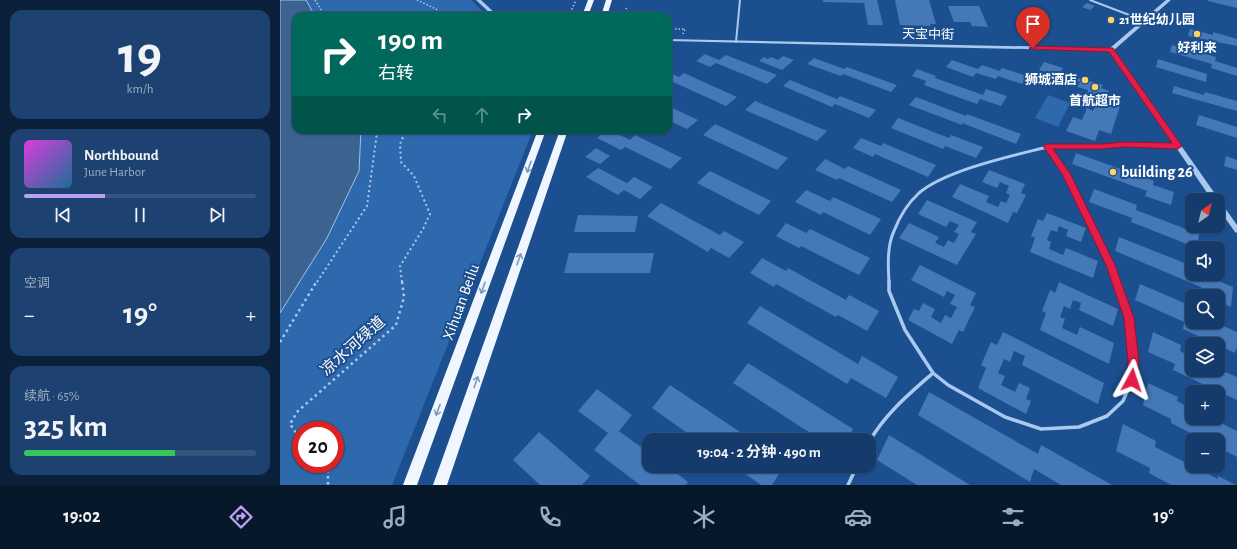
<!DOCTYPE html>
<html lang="zh">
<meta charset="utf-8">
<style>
body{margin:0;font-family:"Alegreya Sans","Noto Sans SC",sans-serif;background:#1d4271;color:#f1f3f6;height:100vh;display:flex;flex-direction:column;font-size:15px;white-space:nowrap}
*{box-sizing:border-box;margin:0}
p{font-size:13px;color:#9dadc1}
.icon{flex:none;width:22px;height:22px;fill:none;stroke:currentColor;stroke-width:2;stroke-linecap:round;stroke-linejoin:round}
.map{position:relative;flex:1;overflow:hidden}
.sheet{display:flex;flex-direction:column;gap:10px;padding:10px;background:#0b203b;width:280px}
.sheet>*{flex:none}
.guide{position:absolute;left:12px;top:12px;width:380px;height:122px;border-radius:12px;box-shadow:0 1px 3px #0004,0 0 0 1px #33557e;background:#00695c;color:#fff;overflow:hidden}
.needle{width:26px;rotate:34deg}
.tools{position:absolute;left:905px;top:193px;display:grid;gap:8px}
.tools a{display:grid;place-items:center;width:40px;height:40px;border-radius:8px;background:#143b6b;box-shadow:0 1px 3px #0004,0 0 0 1px #33557e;font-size:20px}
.speed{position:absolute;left:12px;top:421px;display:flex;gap:8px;font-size:20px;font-weight:700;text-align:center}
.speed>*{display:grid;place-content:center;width:52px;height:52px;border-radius:50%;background:#143b6b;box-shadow:0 1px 3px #0004,0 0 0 1px #33557e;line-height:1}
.speed .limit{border:6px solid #d22;background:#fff;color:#111}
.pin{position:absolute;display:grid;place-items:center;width:34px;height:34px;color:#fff;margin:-41px -17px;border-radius:50% 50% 50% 0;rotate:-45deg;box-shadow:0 0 4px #0007}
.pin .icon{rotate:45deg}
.me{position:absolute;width:44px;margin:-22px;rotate:5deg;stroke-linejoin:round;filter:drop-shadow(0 0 3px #0008)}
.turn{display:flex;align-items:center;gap:14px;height:84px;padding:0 20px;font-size:18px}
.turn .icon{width:52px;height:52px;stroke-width:2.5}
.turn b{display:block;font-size:28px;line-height:34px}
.lanes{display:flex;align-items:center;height:38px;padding:0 20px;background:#0003;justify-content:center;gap:20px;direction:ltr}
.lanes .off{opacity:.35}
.big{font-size:30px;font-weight:700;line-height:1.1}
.sheet .tile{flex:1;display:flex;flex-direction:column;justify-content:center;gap:6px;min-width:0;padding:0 14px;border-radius:12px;background:#1d4271}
.sheet .dial{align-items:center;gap:0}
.dial b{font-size:52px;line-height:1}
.song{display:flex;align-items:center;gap:12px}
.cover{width:48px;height:48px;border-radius:6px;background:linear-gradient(135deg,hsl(300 70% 55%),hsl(200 70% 35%))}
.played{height:4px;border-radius:2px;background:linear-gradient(90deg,#bca0f2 35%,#33557e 35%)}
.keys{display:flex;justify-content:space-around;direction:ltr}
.heat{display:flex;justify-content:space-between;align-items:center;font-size:22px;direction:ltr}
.charge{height:6px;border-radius:3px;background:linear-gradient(90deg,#34c759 65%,#33557e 0)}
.trip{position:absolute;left:362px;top:433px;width:234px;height:40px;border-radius:12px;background:#143b6b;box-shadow:0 1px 3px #0004,0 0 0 1px #33557e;font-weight:700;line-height:40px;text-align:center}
.tab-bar{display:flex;height:64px;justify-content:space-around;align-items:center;background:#08182b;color:#9dadc1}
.tab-bar .icon{width:28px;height:28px}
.tab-bar .current{color:#bca0f2}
.tab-bar b{font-size:18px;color:#f1f3f6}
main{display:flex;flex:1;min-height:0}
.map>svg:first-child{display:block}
.green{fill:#2e69ad;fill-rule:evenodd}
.water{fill:#3c6290;stroke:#9cc4f0}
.building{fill:#4478b7}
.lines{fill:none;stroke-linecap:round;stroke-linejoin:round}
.path-far2{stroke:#a9c9ee;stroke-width:1.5;stroke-dasharray:1.5 2;stroke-linecap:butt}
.path-far1{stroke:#a9c9ee;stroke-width:2;stroke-dasharray:2 3;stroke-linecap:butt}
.path{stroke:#a9c9ee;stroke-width:2.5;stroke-dasharray:2.5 3.5;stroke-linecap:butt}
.service-far2{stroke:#a9c9ee;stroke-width:2}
.service-far1{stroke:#a9c9ee;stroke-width:3}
.service{stroke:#a9c9ee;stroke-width:3.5}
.tertiary{fill:#a9c9ee;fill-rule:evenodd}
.primary{fill:#f0f6ff;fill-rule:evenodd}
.oneway{stroke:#7b9ac1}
.route{fill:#e11d48;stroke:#92132f}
.poi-dot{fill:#ffd166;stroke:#1b4f8f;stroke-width:1.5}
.labels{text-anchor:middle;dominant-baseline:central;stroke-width:4;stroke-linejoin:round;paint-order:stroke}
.far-poi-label{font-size:13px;font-weight:bold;fill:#fff;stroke:#1b4f8f}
.far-street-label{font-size:13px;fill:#fff;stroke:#1b4f8f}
.poi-label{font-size:16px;font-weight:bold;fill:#fff;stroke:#1b4f8f;text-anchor:start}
.street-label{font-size:16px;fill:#fff;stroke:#1b4f8f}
</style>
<main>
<section class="sheet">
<div class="tile dial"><b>19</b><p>km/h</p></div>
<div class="tile">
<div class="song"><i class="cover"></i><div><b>Northbound</b><p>June Harbor</p></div></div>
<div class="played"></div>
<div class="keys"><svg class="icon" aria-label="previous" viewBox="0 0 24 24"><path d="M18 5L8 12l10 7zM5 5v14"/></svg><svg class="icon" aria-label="pause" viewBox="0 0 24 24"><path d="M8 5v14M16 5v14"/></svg><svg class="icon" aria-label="next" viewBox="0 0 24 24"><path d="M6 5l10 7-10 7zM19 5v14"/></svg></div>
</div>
<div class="tile"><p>空调</p>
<div class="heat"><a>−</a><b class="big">19°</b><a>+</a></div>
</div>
<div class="tile"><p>续航 · 65%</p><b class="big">325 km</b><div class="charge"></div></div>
</section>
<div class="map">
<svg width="957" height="485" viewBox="0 0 957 485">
<rect width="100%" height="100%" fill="#1b4f8f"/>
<!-- green -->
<path class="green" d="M26,0H191L207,16H35Z
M768,95L790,103L778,127L755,118Z
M81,130H253L112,485H0V313L47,238L79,171ZM21,430H55V464H21Z"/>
<!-- water -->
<path class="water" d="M0,0H26L35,16H16V130H81L79,171L47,238L0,313Z"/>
<!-- building -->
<path class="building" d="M543,0H597L603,25H588L584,3L543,2Z
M615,0H649L656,24H650L651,26L620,25Z
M928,0H957V8L928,1Z
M807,3L815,6L810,10L802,7Z
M668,6H699L708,27L692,26L690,22H674Z
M910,29L933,35V32L957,39V46L908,36Z
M892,45L936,57L935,61L957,68V76L931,68L932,64L890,52Z
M425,54L439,60L446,55L497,75L487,84L436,63L430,67L416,61Z
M503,56L514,60L502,70L479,61L484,57L488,59L491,57L498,60Z
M534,58L564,69L567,67L617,85L611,92L563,74L561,76L527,64Z
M878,59L927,74L926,82L876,67Z
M672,60L698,69L702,65L719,71L722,68L747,76L742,84L718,76L716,79L696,73L693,77L666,67Z
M764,62L783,68L780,73L823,85L821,88L829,91L827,94L835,97L834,101L841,103L831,134L819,130L815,141L786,131L793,117L802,120L807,108L813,111L817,102L812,100L814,96L807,93L808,90L797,87L800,82L759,70Z
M637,69L656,76L655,78L703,95L706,89L727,96L721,106L700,99L697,104L644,85L646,81L632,76Z
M388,72L399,77L404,73L457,97L446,106L393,82L388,86Z
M510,80L557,99L560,96L596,110L589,118L555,104L552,107L503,86Z
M894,86L924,95L925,92L957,101V111L892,93Z
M636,97L686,116L687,114L741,134L736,144L682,123V125L629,105Z
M475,101L547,131L537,141L465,110Z
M388,106L418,120L407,129L388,120Z
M919,115L957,127V138L916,125Z
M618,118L669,138L671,135L703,147L696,158L665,146L663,149L611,128Z
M435,124L508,158L497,170L423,135Z
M327,130H330L350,140L355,135L402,158L390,169L345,147L341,150L317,138Z
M581,138L601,146L603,143L656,165L648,177L595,154L593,157L573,148Z
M316,148L330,156L320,164L305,157Z
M796,153L874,181L873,185L894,192L891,205L865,196L867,191L792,164Z
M946,156L957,160V170L944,166Z
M545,159L565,169L568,166L621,190L612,202L559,178L557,180L535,170Z
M318,168L347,183L354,177L373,187L360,199L344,190L338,195L306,177Z
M709,170L745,184L741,193L746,195L737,213L733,212L728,223L672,197L680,184L709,196L706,202L718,207L721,201L726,203L730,195L726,193L729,186L720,182L717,188L702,182Z
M430,171L491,201L479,215L417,183Z
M814,189L857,205L856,210L919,234L917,248L851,222L852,218L809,202Z
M526,190L550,201L553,197L601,219L590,235L543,212L541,215L515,202Z
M647,200L697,222L691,232L696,234L677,265L619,238L629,223L659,237L655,243L664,247L668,240L674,243L679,234L674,232L679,225L670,221L666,227L638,214Z
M381,203L440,235L444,231L464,242L449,258L431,248L428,252L367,216Z
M767,213L806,228L801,242L786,236L788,230L779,226L777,232L771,230L767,240L771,242L769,249L783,255L786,248L818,261L813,278L750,252L755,238L751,236L758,219L763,221Z
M298,215L358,216L355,232H294Z
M506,223L526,233L530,229L590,258L579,275L521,246L519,248L496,236Z
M839,237L912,266V274H929V277L953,287L951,307L938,301V296H925L920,294L921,287L835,251Z
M289,253H374L370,273H284Z
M482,258L506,271L508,268L566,300L569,295L599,311L587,331L558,315L556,317L496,284L494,287L470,273Z
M640,265L696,293L690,305L695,307L683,332L679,330L672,344L628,320L634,309L639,311L643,303L655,309L651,317L661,323L665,315L671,318L677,307L670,304L675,295L667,291L664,297L631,280Z
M779,282L838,309L833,326L799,310L801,303L793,300L790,309L784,306L780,317L785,319L782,328L797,335L800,327L834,343L829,364L760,330L766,313L762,311L770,290L775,293Z
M860,284L909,305L907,310L912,312V322H934L957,332V349H956L955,353L903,329L904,322L855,300Z
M480,306L578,364L582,356L618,377L606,398L571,378L567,384L467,323Z
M723,332L824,383L818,404L742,365L745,356L734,351L730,362L724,359L718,373L725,376L721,385L735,392L739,383L750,388L746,399L751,401L746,414L698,388L706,368L701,365L711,342L717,345Z
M873,332L901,345L900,351L912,357V370H938V369L957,377V400L893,370L895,364L868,352Z
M468,363L573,429L567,440H541L453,383Z
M868,383L898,397L897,401L912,409V418H931L957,431V457L938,447V440H924L891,423V419L863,405Z
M390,385L472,440H417L372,408Z
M317,389L352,415L339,431L369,453V466H387L408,482L406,485H360L314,450L328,433L298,411Z
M649,392L758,454L761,445L832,485H781L754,469L750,482L638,415Z
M843,424L876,441L875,447L938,479V476L956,485H891L869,473L870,468L836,451Z
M259,432L310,476L302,485H260L233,460Z
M609,435L690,485H637L597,460Z
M454,466H504L492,485H481Z"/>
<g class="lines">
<!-- path-far2 -->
<path class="path-far2" d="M35,0L45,16
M137,0L156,9L164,16
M289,16L296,0
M344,16L347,6
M388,29H405L403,34"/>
<!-- path-far1 -->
<path class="path-far1" d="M37,282L87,206L97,133L96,130
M122,282L120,266L143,229L150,214L134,176L121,162L120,144L126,130"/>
<!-- path -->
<path class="path" d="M0,342L37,281
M21,435L17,434L10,424L18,411L116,325L124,297L122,281
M48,464V485"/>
<!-- service-far2 -->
<path class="service-far2" d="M810,0L865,21
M456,42L460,0"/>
<!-- service-far1 -->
<path class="service-far1" d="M767,147H822L844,144L898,146
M767,147L786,173L830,265L836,282
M609,282C608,265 607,246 614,231C619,218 628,203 639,193C666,170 732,156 767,147"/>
<!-- service -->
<path class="service" d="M609,281V291L625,330L653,373L668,385L725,417L761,429L799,427L827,416L843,401L852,380L853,362L849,318L836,281
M589,442C605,414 629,394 653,373
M568,485L577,466"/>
<!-- tertiary -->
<path class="tertiary" d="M196,0H201L218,16H213Z
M886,0H891L834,50L938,198L939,201H940L957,225V233L955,232L938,208V200H932L830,51L388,41V39L830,48Z"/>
<!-- primary -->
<path class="primary" d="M308,0H314L308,16H302Z
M326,0H332L327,16H321Z
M258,130H266L137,485H123Z
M280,130H288L167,485H153Z"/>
</g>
<!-- one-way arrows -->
<defs><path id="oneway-shaft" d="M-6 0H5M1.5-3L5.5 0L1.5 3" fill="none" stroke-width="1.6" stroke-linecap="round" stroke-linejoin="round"/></defs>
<g class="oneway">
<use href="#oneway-shaft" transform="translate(249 167) rotate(110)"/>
<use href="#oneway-shaft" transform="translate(239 259) rotate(-71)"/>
<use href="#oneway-shaft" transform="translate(203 288) rotate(110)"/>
<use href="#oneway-shaft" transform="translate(196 382) rotate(-71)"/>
<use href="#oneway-shaft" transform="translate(158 410) rotate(110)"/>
</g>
<!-- route -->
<path class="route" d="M753,46L833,48L902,146L898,149L844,147L822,149H773L790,173L835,265L854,318L859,362L856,384L852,385L848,384L846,380L848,362L844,318L826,265L782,174L763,146L767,144H822L844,142L892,143L829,52L750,49L749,48Z"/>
<!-- markers -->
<g class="poi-dot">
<circle cx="831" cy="20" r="4"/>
<circle cx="917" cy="34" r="4"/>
<circle cx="805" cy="80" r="4"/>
<circle cx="815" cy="87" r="4"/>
<circle cx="833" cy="172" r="4"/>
</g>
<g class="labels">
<!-- far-poi labels -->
<g class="far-poi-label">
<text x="839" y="20" text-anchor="start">21世纪幼儿园</text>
<text x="917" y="48">好利来</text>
<text x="797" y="80" text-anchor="end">狮城酒店</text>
<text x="815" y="101">首航超市</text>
</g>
<!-- far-street labels -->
<g class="far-street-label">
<text transform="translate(648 35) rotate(1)">天宝中街</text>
</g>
<!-- poi labels -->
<g class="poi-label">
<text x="841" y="172">building 26</text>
</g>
<!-- street labels -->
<g class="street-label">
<text transform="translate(181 302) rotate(-70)">Xihuan Beilu</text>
<text transform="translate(73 346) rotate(-42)">凉水河绿道</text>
</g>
</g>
</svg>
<div class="tools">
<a><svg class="needle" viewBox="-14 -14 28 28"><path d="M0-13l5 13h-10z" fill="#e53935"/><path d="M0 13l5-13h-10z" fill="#9dadc1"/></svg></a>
<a><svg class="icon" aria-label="sound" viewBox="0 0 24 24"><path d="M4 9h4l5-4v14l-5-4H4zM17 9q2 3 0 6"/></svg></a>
<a><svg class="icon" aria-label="search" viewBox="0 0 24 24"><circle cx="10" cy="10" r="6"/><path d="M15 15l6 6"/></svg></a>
<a><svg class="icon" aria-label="layers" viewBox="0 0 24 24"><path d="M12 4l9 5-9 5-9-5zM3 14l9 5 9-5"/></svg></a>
<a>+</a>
<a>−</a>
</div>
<div class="speed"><div class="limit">20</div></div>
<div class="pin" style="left:753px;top:48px;background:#d93025"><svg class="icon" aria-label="arrive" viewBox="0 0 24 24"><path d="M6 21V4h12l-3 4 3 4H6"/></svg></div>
<svg class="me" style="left:852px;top:380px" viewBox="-20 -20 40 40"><path d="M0-17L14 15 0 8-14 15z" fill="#e11d48" stroke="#fff" stroke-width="4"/></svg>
<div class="trip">19:04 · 2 分钟 · 490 m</div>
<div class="guide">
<div class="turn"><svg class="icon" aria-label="right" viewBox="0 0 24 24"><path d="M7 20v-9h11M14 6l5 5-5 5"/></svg><div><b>190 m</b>右转</div></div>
<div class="lanes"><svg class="icon off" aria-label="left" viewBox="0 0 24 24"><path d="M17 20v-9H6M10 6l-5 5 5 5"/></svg><svg class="icon off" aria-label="ahead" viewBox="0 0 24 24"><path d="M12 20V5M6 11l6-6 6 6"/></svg><svg class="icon" aria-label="right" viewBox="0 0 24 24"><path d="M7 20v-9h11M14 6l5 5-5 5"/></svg></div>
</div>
</div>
</main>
<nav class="tab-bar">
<b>19:02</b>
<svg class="icon current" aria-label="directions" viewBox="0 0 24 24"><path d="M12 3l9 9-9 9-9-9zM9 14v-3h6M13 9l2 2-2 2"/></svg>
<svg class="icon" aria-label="music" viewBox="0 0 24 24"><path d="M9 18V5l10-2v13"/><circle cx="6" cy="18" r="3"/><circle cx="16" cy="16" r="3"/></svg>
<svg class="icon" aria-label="phone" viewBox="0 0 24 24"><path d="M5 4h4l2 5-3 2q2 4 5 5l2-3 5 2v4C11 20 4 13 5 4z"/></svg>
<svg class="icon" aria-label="climate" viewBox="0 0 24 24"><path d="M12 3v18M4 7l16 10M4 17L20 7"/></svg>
<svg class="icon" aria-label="car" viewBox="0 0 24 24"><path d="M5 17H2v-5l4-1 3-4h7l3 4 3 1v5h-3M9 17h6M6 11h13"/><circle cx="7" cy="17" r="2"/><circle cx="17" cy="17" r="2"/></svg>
<svg class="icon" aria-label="filters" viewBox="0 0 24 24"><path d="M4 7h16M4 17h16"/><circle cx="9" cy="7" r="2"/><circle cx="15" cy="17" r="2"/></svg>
<b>19°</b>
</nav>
